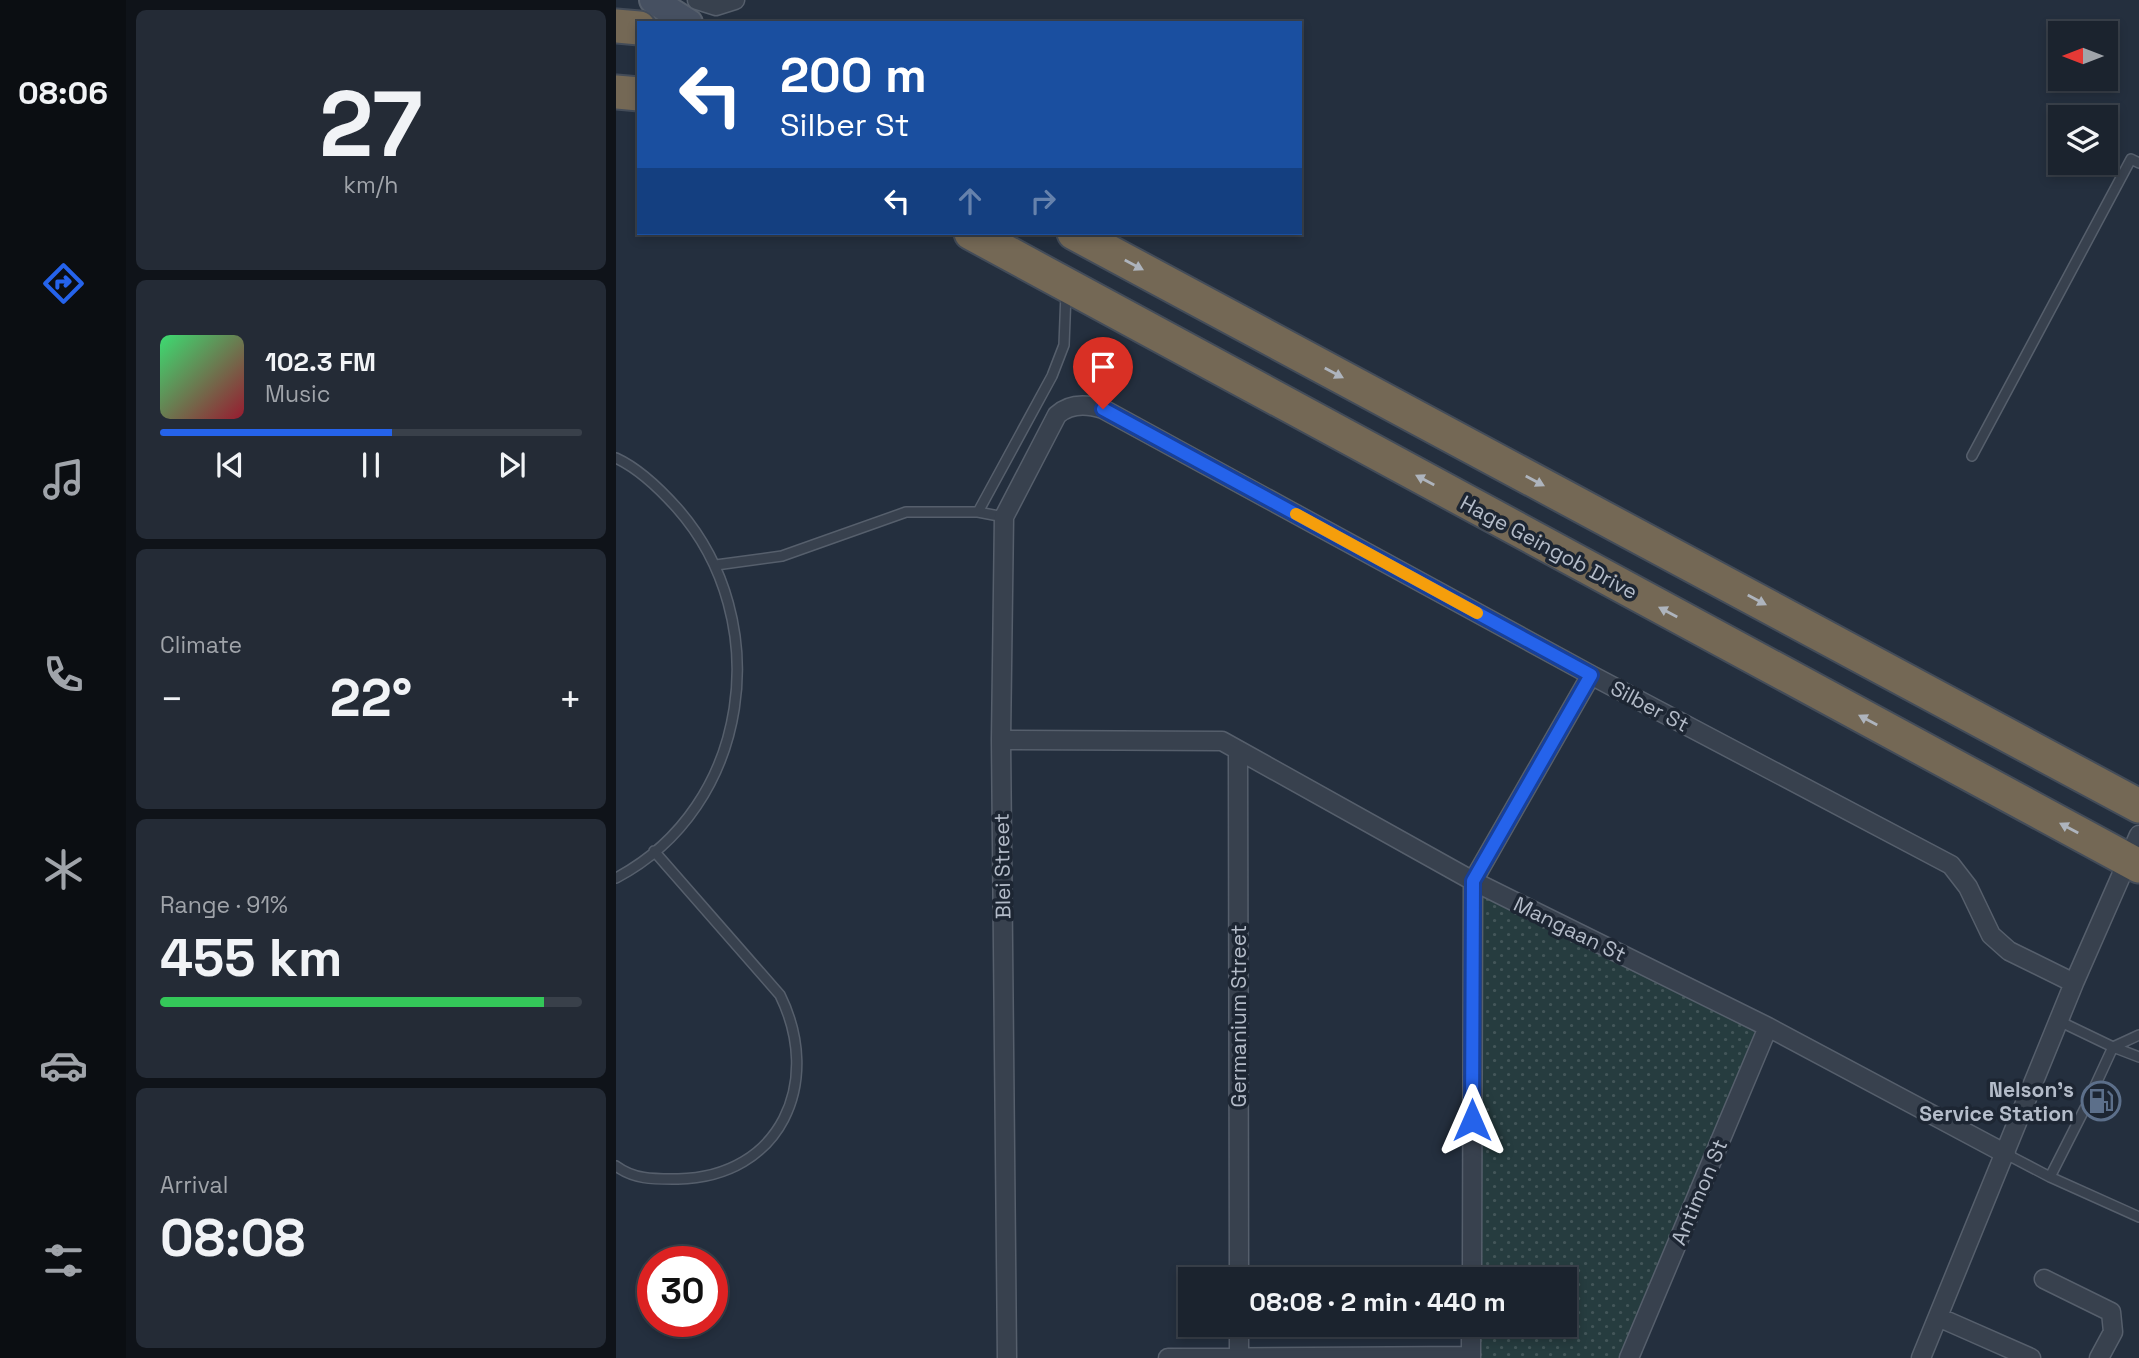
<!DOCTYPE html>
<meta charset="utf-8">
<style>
body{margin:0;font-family:"Space Grotesk",sans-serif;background:#242b36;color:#f1f3f6;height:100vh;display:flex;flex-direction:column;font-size:26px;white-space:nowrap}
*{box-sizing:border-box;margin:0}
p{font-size:23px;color:#a0a4aa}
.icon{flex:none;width:38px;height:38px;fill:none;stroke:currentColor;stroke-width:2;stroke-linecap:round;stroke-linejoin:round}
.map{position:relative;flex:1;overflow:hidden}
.drawer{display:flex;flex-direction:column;gap:10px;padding:10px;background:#0f1319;width:490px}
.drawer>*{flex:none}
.guide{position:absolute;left:21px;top:21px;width:665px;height:214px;border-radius:0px;box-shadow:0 4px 10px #0003,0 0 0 2px #39404a;background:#1a4fa0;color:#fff;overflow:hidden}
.needle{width:46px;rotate:270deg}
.tools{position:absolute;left:1432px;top:21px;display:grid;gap:14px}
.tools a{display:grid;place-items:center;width:70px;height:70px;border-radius:0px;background:#1b232e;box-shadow:0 4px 10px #0003,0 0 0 2px #39404a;font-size:35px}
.speed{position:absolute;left:21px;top:1246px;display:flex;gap:14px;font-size:35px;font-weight:700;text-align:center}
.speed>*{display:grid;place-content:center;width:91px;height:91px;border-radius:50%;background:#1b232e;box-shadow:0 4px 10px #0003,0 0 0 2px #39404a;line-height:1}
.speed .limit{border:10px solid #d22;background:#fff;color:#111}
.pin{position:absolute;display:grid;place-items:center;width:60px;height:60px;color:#fff;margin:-72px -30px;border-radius:50% 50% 50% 0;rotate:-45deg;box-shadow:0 0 7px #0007}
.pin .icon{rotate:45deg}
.me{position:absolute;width:77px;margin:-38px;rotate:0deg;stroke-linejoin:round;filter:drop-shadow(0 0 5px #0008)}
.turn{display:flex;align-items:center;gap:24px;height:147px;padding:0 28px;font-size:32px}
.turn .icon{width:91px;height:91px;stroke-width:2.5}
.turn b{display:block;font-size:49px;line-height:60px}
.lanes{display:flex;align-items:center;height:66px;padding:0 28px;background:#0003;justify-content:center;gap:35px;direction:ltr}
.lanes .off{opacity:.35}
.big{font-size:52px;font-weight:800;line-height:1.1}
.drawer .tile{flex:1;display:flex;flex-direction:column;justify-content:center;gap:10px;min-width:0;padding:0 24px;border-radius:10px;background:#242b36}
.drawer .dial{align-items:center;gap:0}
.dial b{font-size:91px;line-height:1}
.song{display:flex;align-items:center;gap:21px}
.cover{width:84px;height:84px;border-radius:10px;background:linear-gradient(135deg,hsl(140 70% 55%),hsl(350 70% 35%))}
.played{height:7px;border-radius:4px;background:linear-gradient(90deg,#2563eb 55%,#39404a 55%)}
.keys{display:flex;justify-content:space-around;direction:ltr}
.heat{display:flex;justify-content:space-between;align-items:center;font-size:38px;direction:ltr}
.charge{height:10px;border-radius:5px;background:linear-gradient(90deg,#34c759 91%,#39404a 0)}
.trip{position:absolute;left:562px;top:1267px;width:399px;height:70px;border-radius:0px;background:#1b232e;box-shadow:0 4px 10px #0003,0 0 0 2px #39404a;font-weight:800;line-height:70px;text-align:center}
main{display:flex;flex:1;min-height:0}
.dock{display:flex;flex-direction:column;width:126px;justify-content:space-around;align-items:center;background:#0b0e12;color:#a0a4aa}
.dock .icon{width:49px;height:49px}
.dock .selected{color:#2563eb}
.dock b{font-size:32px;color:#f1f3f6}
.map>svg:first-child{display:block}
.grass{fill:url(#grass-dots)}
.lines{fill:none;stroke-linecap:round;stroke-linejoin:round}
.lane-casing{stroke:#565f6c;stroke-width:12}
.street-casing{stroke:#565f6c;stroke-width:21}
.secondary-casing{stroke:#565f6c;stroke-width:30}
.highway-casing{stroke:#434c59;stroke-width:37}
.lane{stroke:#38414e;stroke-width:9}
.street{stroke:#38414e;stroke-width:18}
.secondary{stroke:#465061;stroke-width:26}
.highway{stroke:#746855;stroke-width:33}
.oneway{fill:#aeb4bd}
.route-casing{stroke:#184099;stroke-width:18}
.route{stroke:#2563eb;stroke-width:12}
.slow{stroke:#f59e0b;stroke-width:12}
.labels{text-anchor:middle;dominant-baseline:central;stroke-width:7;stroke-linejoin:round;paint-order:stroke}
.street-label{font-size:21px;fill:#b4bcc9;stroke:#1d2633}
.poi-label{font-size:21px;font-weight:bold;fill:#b4bcc9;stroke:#1d2633;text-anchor:end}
</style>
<main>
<nav class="dock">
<b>08:06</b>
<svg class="icon selected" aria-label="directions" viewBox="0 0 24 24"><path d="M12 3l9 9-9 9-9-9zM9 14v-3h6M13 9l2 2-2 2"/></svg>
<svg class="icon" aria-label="music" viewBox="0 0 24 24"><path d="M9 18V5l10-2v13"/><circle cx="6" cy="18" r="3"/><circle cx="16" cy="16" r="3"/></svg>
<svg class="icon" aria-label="phone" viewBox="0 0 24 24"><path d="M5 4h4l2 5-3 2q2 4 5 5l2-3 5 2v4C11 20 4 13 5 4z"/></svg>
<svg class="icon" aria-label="climate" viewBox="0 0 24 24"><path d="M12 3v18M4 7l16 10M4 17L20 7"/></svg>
<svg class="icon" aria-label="car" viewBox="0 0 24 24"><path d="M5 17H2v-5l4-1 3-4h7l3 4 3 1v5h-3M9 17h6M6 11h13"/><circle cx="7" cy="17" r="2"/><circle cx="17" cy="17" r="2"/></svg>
<svg class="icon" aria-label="filters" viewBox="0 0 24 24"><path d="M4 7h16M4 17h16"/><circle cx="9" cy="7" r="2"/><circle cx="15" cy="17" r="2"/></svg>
</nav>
<section class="drawer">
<div class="tile dial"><b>27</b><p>km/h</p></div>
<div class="tile">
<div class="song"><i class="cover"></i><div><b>102.3 FM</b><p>Music</p></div></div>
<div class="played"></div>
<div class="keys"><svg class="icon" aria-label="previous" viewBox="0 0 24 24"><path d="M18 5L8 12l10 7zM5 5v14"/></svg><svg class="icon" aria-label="pause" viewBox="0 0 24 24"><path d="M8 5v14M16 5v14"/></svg><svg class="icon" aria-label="next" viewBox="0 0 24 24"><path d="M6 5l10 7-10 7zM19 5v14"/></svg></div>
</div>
<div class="tile"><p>Climate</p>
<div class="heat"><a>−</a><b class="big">22°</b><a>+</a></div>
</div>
<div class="tile"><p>Range · 91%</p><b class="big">455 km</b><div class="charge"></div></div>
<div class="tile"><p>Arrival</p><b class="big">08:08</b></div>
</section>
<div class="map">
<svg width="1523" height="1358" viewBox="0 0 1523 1358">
<defs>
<pattern id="grass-dots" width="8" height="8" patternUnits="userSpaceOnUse" patternTransform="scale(1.75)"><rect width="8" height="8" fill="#263c3f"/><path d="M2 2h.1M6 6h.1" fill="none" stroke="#435659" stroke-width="1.8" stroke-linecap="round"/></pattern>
</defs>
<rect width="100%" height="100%" fill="#242f3e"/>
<!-- grass -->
<path class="grass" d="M857,881L1152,1027L1013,1358H855V1325H948V1279H856Z"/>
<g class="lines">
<defs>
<path id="lane" d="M1356,456L1515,159L1523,163
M0,458C24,469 44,489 61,508C160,620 135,807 0,878
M362,512L436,376L448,345L450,293
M100,565L166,556L290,512H362L388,517
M1445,1022L1497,1047L1479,1086
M1497,1047L1523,1035
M1497,1047L1523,1057
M1390,1154L1434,1177L1469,1108
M0,1166C19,1180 39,1179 62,1179C165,1177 207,1082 164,995L38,851
M1434,1177L1523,1217"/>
<path id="street" d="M81,0L100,6L119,0
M385,740L606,741L857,881L1152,1027L1390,1154
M622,752L623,1279
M856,1279L857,881L975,675
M1428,1279L1495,1312L1497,1332L1483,1358
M1322,1317L1415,1358
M623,1325V1358
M391,1358L385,740L388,517L441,415C454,403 471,404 487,409L975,675L1335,865L1352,887L1375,935L1393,951L1458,983
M552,1358L855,1356
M855,1358V1325
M1013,1358L1152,1027
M1305,1358L1458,983L1523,835"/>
<path id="secondary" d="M37,0L73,23"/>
<path id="highway" d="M0,26L23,28
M0,92L23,94
M355,233L1523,866
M458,233L1523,806"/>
</defs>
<!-- lane casing -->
<use href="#lane" class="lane-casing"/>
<!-- street casing -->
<use href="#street" class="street-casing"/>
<!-- secondary casing -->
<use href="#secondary" class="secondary-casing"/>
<!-- highway casing -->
<use href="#highway" class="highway-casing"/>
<!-- lane -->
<use href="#lane" class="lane"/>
<!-- street -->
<use href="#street" class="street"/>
<!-- secondary -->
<use href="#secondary" class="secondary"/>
<!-- highway -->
<use href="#highway" class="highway"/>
</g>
<!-- one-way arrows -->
<defs><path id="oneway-solid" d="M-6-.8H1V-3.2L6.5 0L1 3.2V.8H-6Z" transform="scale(1.75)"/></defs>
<g class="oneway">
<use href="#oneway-solid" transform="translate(518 265) rotate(28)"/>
<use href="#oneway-solid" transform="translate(718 373) rotate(28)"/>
<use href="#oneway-solid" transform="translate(809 480) rotate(-152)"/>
<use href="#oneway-solid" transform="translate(919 481) rotate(28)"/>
<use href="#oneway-solid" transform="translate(1141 600) rotate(28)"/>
<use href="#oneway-solid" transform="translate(1052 612) rotate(-152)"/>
<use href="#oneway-solid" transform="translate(1252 720) rotate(-152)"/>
<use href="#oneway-solid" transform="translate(1453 828) rotate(-152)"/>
</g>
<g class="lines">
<defs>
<path id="route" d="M487,409L975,675L857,881L856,1120"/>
</defs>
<!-- route casing -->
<use href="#route" class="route-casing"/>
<!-- route -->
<use href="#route" class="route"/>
<!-- slow -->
<path class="slow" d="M680,514L861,613"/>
</g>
<!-- icons -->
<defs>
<symbol id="fuel-ring" viewBox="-11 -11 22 22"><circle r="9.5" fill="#1d2633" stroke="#5c6f8a" stroke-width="1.5"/><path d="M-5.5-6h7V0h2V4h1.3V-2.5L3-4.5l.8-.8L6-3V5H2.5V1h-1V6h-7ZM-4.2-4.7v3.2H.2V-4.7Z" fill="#5c6f8a"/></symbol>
</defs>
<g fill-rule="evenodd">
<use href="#fuel-ring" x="1463" y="1079" width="44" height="44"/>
</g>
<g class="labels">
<!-- street labels -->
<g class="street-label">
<text transform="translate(933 547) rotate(28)">Hage Geingob Drive</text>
<text transform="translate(1034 706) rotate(28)">Silber St</text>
<text transform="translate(386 866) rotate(-91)">Blei Street</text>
<text transform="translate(954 929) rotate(26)">Mangaan St</text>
<text transform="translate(622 1016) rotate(-90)">Germanium Street</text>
<text transform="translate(1083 1192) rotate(-67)">Antimon St</text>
</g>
<!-- poi labels -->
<g class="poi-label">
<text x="1458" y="1089">Nelson's<tspan x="1458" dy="24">Service Station</tspan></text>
</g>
</g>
</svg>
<div class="tools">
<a><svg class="needle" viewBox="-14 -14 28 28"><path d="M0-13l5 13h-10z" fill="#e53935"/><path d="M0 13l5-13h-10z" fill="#a0a4aa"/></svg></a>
<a><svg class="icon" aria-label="layers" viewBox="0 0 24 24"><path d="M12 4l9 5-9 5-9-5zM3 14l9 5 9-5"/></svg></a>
</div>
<div class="speed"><div class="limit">30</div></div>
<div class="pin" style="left:487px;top:409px;background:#d93025"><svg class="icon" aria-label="arrive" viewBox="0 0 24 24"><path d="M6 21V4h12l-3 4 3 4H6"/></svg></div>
<svg class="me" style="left:856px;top:1120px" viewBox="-20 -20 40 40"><path d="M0-17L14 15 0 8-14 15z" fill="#2563eb" stroke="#fff" stroke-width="4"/></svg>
<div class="trip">08:08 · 2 min · 440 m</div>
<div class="guide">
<div class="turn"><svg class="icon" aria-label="left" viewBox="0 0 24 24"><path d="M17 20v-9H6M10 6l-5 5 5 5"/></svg><div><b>200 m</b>Silber St</div></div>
<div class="lanes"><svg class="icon" aria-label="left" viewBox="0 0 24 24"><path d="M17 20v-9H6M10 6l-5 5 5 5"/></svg><svg class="icon off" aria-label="ahead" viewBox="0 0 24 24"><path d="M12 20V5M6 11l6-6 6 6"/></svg><svg class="icon off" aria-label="right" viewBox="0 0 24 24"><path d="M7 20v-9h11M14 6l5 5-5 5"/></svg></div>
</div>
</div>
</main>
